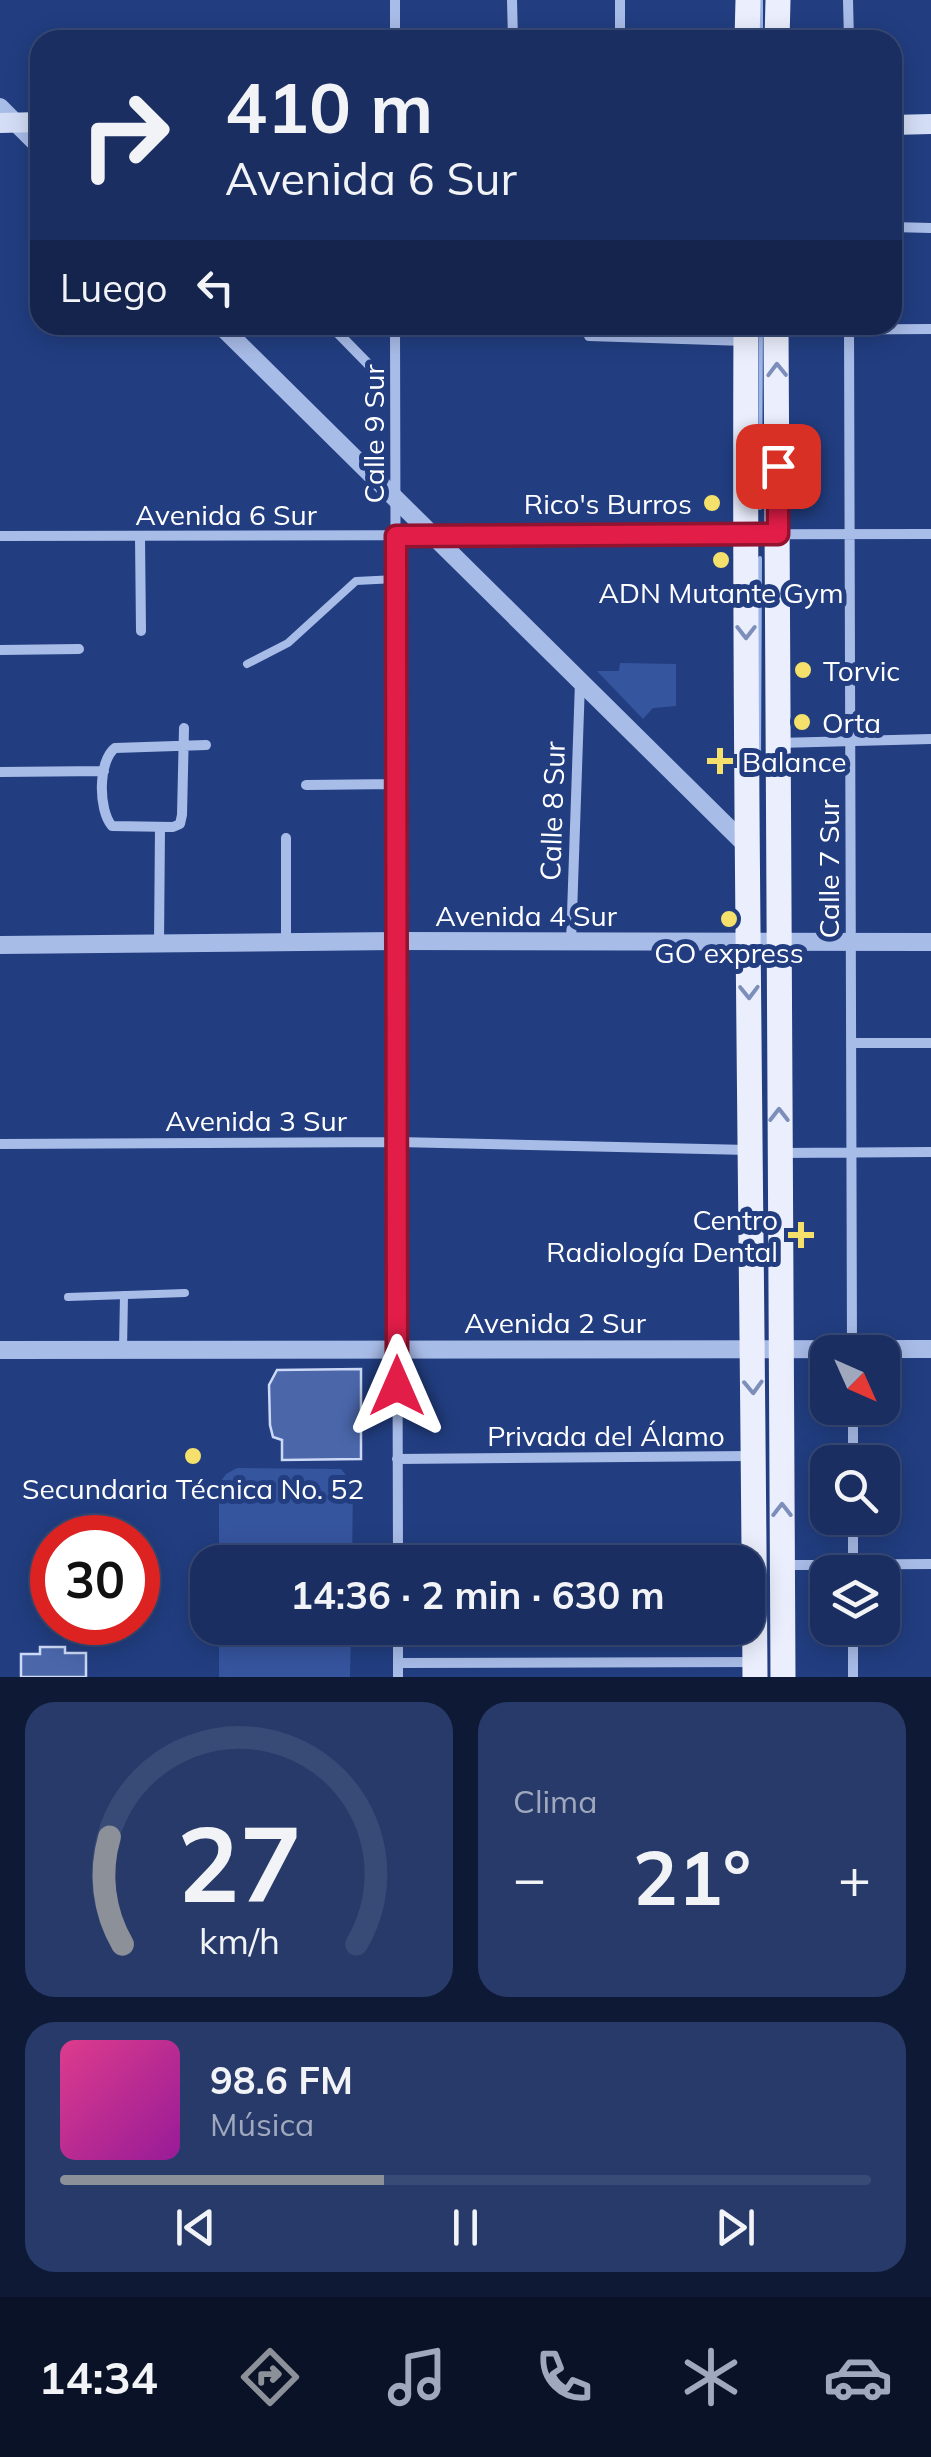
<!DOCTYPE html>
<html lang="es">
<meta charset="utf-8">
<style>
body{margin:0;font-family:Mulish,sans-serif;background:#273a6a;color:#f1f3f6;height:100vh;display:flex;flex-direction:column;font-size:38px;white-space:nowrap}
*{box-sizing:border-box;margin:0}
p{font-size:32px;color:#9fa8bd}
.icon{flex:none;width:55px;height:55px;fill:none;stroke:currentColor;stroke-width:2;stroke-linecap:round;stroke-linejoin:round}
.map{position:relative;height:1677px;overflow:hidden}
.panel{display:flex;flex-direction:column;gap:25px;padding:25px;background:#0e1935;flex:1}
.panel>*{flex:none}
.hud{position:absolute;left:30px;top:30px;width:872px;height:305px;border-radius:30px;box-shadow:0 5px 25px #0003,0 0 0 2px #384a76;background:#1a2e61;color:#f1f3f6;overflow:hidden}
.needle{width:65px;rotate:135deg}
.fabs{position:absolute;left:810px;top:1335px;display:grid;gap:20px}
.fabs a{display:grid;place-items:center;width:90px;height:90px;border-radius:20px;background:#1a2e61;box-shadow:0 5px 25px #0003,0 0 0 2px #384a76;font-size:50px}
.speed{position:absolute;left:30px;top:1515px;display:flex;gap:20px;font-size:50px;font-weight:700;text-align:center}
.speed>*{display:grid;place-content:center;width:130px;height:130px;border-radius:50%;background:#1a2e61;box-shadow:0 5px 25px #0003,0 0 0 2px #384a76;line-height:1}
.speed .limit{border:15px solid #d22;background:#fff;color:#111}
.pin{position:absolute;display:grid;place-items:center;width:85px;height:85px;color:#fff;margin:-42px;border-radius:20px;box-shadow:0 5px 15px #0006}
.me{position:absolute;width:110px;margin:-55px;rotate:0deg;stroke-linejoin:round;filter:drop-shadow(0 0 8px #0008)}
.turn{display:flex;align-items:center;gap:35px;height:210px;padding:0 30px;font-size:45px}
.turn .icon{width:130px;height:130px;stroke-width:2.5}
.turn b{display:block;font-size:70px;line-height:85px}
.then{display:flex;align-items:center;height:95px;padding:0 30px;background:#0003;gap:20px;font-size:38px}
.big{font-size:75px;font-weight:700;line-height:1.1}
.panel .card{flex:1;display:flex;flex-direction:column;justify-content:center;gap:15px;min-width:0;padding:0 35px;border-radius:30px;background:#273a6a}
.panel .dial{align-items:center;gap:0}
.dial svg{height:260px;overflow:visible;fill:none;stroke:#384a76;stroke-width:7;stroke-linecap:round;text-anchor:middle}
.dial text{fill:#f1f3f6;stroke:none}
.song{display:flex;align-items:center;gap:30px}
.cover{width:120px;height:120px;border-radius:15px;background:linear-gradient(135deg,hsl(330 70% 55%),hsl(300 70% 35%))}
.played{height:10px;border-radius:5px;background:linear-gradient(90deg,#8c9099 40%,#384a76 40%)}
.keys{display:flex;justify-content:space-around;direction:ltr}
.heat{display:flex;justify-content:space-between;align-items:center;font-size:55px;direction:ltr}
.panel .tiles{flex:1;display:grid;gap:25px;grid-template-columns:1fr 1fr}
.card:last-child{grid-column:span 2}
.trip{position:absolute;left:190px;top:1545px;width:575px;height:100px;border-radius:30px;background:#1a2e61;box-shadow:0 5px 25px #0003,0 0 0 2px #384a76;font-weight:700;line-height:100px;text-align:center}
.menu{display:flex;height:160px;justify-content:space-around;align-items:center;background:#0a1227;color:#9fa8bd}
.menu .icon{width:70px;height:70px}
.menu .active{color:#8c9099}
.menu b{font-size:45px;color:#f1f3f6}
.map>svg:first-child{display:block}
.green{fill:#36559f}
.lines{fill:none;stroke-linecap:round;stroke-linejoin:round}
.stream{stroke:#9cb5e9;stroke-width:4}
.building{fill:#4b67aa;stroke:#ccd9f6;stroke-width:2.5}
.service{stroke:#a8bce8;stroke-width:8}
.minor{stroke:#a8bce8;stroke-width:10}
.tertiary{stroke:#a8bce8;stroke-width:18}
.secondary{stroke:#d3ddf6;stroke-width:20}
.primary{stroke:#ebeffd;stroke-width:25}
.oneway{stroke:#7c8eb9}
.route-casing{stroke:#92132f;stroke-width:25}
.route{stroke:#e11d48;stroke-width:18}
.poi-dot{fill:#f4e06a;stroke:#223e81;stroke-width:4}
.labels{text-anchor:middle;dominant-baseline:central;stroke-width:10;stroke-linejoin:round;paint-order:stroke}
.street-label{font-size:28px;fill:#fff;stroke:#223e81}
.poi-label{font-size:28px;fill:#fff;stroke:#223e81}
</style>
<div class="map">
<svg width="931" height="1677" viewBox="0 0 931 1677">
<rect width="100%" height="100%" fill="#223e81"/>
<!-- green -->
<path class="green" d="M620,663L676,664V706L653,708L643,719L597,671H619Z
M237,1468L341,1469L353,1484L352,1562H219V1484L226,1474Z
M219,1628H351L350,1677H219Z"/>
<g class="lines">
<!-- stream -->
<path class="stream" d="M761,40V0
M760,508L761,325
M759,770L760,558"/>
</g>
<!-- building -->
<path class="building" d="M361,1369V1459L282,1460V1440L273,1437L270,1425L269,1385L277,1370Z
M40,1647H65V1653H86V1677H21V1654H40Z"/>
<g class="lines">
<!-- service -->
<path class="service" d="M247,664L288,643L356,581L396,579
M68,1297L185,1293
M123,1350L124,1295"/>
<!-- minor -->
<path class="minor" d="M395,0V40
M512,0L513,40
M848,0L849,40
M620,40V0
M892,227L931,228
M330,325L375,371
M395,325L398,1562
M849,325L852,1352
M777,330L931,329
M589,336L745,341
M0,536L931,534
M140,537L141,631
M0,650L79,649
M184,728L182,815L180,824L173,827L112,826C98,810 98,761 115,748L206,745
M778,743L931,739
M0,772L104,771
M306,785L396,784
M286,838V943
M571,943L580,682
M159,944L160,827
M851,1043H931
M0,1144L397,1142L749,1150
M780,1153L931,1152
M853,1408V1462
M397,1459L751,1456
M853,1518V1572
M670,1562L754,1561
M784,1565L931,1564
M398,1628V1677
M853,1628V1677
M398,1663L754,1662"/>
<!-- tertiary -->
<path class="tertiary" d="M0,107L40,147
M220,325L747,846
M0,945L396,941L931,942
M0,1350L931,1349"/>
<!-- secondary -->
<path class="secondary" d="M0,123L40,122
M892,125L931,124"/>
<!-- primary -->
<path class="primary" d="M747,40L748,0
M777,40L778,0
M746,325C744,776 752,1226 755,1677
M776,325L783,1677"/>
</g>
<!-- one-way arrows -->
<defs><path id="oneway-chevron" d="M-2-3.5L2.5 0L-2 3.5" fill="none" stroke-width="1.6" stroke-linecap="round" stroke-linejoin="round" transform="scale(2.5)"/></defs>
<g class="oneway">
<use href="#oneway-chevron" transform="translate(777 370) rotate(-91)"/>
<use href="#oneway-chevron" transform="translate(746 632) rotate(90)"/>
<use href="#oneway-chevron" transform="translate(749 992) rotate(89)"/>
<use href="#oneway-chevron" transform="translate(779 1115) rotate(-90)"/>
<use href="#oneway-chevron" transform="translate(753 1387) rotate(88)"/>
<use href="#oneway-chevron" transform="translate(782 1510) rotate(-90)"/>
</g>
<g class="lines">
<defs>
<path id="route" d="M397,1386L396,536L778,534V466"/>
</defs>
<!-- route casing -->
<use href="#route" class="route-casing"/>
<!-- route -->
<use href="#route" class="route"/>
</g>
<!-- markers -->
<g class="poi-dot">
<circle cx="712" cy="503" r="10"/>
<circle cx="721" cy="560" r="10"/>
<circle cx="803" cy="670" r="10"/>
<circle cx="802" cy="722" r="10"/>
<path d="M715 746h10v10h10v10h-10v10h-10v-10h-10v-10h10z"/>
<circle cx="729" cy="919" r="10"/>
<path d="M796 1220h10v10h10v10h-10v10h-10v-10h-10v-10h10z"/>
<circle cx="193" cy="1456" r="10"/>
</g>
<g class="labels">
<!-- street labels -->
<g class="street-label">
<text transform="translate(373 434) rotate(-90)">Calle 9 Sur</text>
<text x="226" y="514">Avenida 6 Sur</text>
<text transform="translate(552 811) rotate(-88)">Calle 8 Sur</text>
<text transform="translate(828 869) rotate(-90)">Calle 7 Sur</text>
<text x="526" y="915">Avenida 4 Sur</text>
<text x="256" y="1120">Avenida 3 Sur</text>
<text x="555" y="1322">Avenida 2 Sur</text>
<text x="606" y="1435">Privada del Álamo</text>
</g>
<!-- poi labels -->
<g class="poi-label">
<text x="692" y="503" text-anchor="end">Rico's Burros</text>
<text x="721" y="592">ADN Mutante Gym</text>
<text x="823" y="670" text-anchor="start">Torvic</text>
<text x="822" y="722" text-anchor="start">Orta</text>
<text x="742" y="761" text-anchor="start">Balance</text>
<text x="729" y="952">GO express</text>
<text x="778" y="1219" text-anchor="end">Centro<tspan x="778" dy="32">Radiología Dental</tspan></text>
<text x="193" y="1488">Secundaria Técnica No. 52</text>
</g>
</g>
</svg>
<div class="fabs">
<a><svg class="needle" viewBox="-14 -14 28 28"><path d="M0-13l5 13h-10z" fill="#e53935"/><path d="M0 13l5-13h-10z" fill="#9fa8bd"/></svg></a>
<a><svg class="icon" aria-label="search" viewBox="0 0 24 24"><circle cx="10" cy="10" r="6"/><path d="M15 15l6 6"/></svg></a>
<a><svg class="icon" aria-label="layers" viewBox="0 0 24 24"><path d="M12 4l9 5-9 5-9-5zM3 14l9 5 9-5"/></svg></a>
</div>
<div class="speed"><div class="limit">30</div></div>
<div class="pin" style="left:778px;top:466px;background:#d93025"><svg class="icon" aria-label="arrive" viewBox="0 0 24 24"><path d="M6 21V4h12l-3 4 3 4H6"/></svg></div>
<svg class="me" style="left:397px;top:1386px" viewBox="-20 -20 40 40"><path d="M0-17L14 15 0 8-14 15z" fill="#e11d48" stroke="#fff" stroke-width="4"/></svg>
<div class="trip">14:36 · 2 min · 630 m</div>
<div class="hud">
<div class="turn"><svg class="icon" aria-label="right" viewBox="0 0 24 24"><path d="M7 20v-9h11M14 6l5 5-5 5"/></svg><div><b>410 m</b>Avenida 6 Sur</div></div>
<div class="then">Luego<svg class="icon" aria-label="left" viewBox="0 0 24 24"><path d="M17 20v-9H6M10 6l-5 5 5 5"/></svg></div>
</div>
</div>
<section class="panel">
<div class="tiles">
<div class="card dial"><svg viewBox="0 0 100 80">
<path d="M14 69A42 42 0 1 1 86 69"/>
<path d="M14 69A42 42 0 0 1 10 36" stroke="#8c9099"/>
<text x="50" y="56" font-size="32" font-weight="700">27</text>
<text x="50" y="72" font-size="11">km/h</text>
</svg></div>
<div class="card"><p>Clima</p>
<div class="heat"><a>−</a><b class="big">21°</b><a>+</a></div>
</div>
<div class="card">
<div class="song"><i class="cover"></i><div><b>98.6 FM</b><p>Música</p></div></div>
<div class="played"></div>
<div class="keys"><svg class="icon" aria-label="previous" viewBox="0 0 24 24"><path d="M18 5L8 12l10 7zM5 5v14"/></svg><svg class="icon" aria-label="pause" viewBox="0 0 24 24"><path d="M8 5v14M16 5v14"/></svg><svg class="icon" aria-label="next" viewBox="0 0 24 24"><path d="M6 5l10 7-10 7zM19 5v14"/></svg></div>
</div>
</div>
</section>
<nav class="menu">
<b>14:34</b>
<svg class="icon active" aria-label="directions" viewBox="0 0 24 24"><path d="M12 3l9 9-9 9-9-9zM9 14v-3h6M13 9l2 2-2 2"/></svg>
<svg class="icon" aria-label="music" viewBox="0 0 24 24"><path d="M9 18V5l10-2v13"/><circle cx="6" cy="18" r="3"/><circle cx="16" cy="16" r="3"/></svg>
<svg class="icon" aria-label="phone" viewBox="0 0 24 24"><path d="M5 4h4l2 5-3 2q2 4 5 5l2-3 5 2v4C11 20 4 13 5 4z"/></svg>
<svg class="icon" aria-label="climate" viewBox="0 0 24 24"><path d="M12 3v18M4 7l16 10M4 17L20 7"/></svg>
<svg class="icon" aria-label="car" viewBox="0 0 24 24"><path d="M5 17H2v-5l4-1 3-4h7l3 4 3 1v5h-3M9 17h6M6 11h13"/><circle cx="7" cy="17" r="2"/><circle cx="17" cy="17" r="2"/></svg>
</nav>
